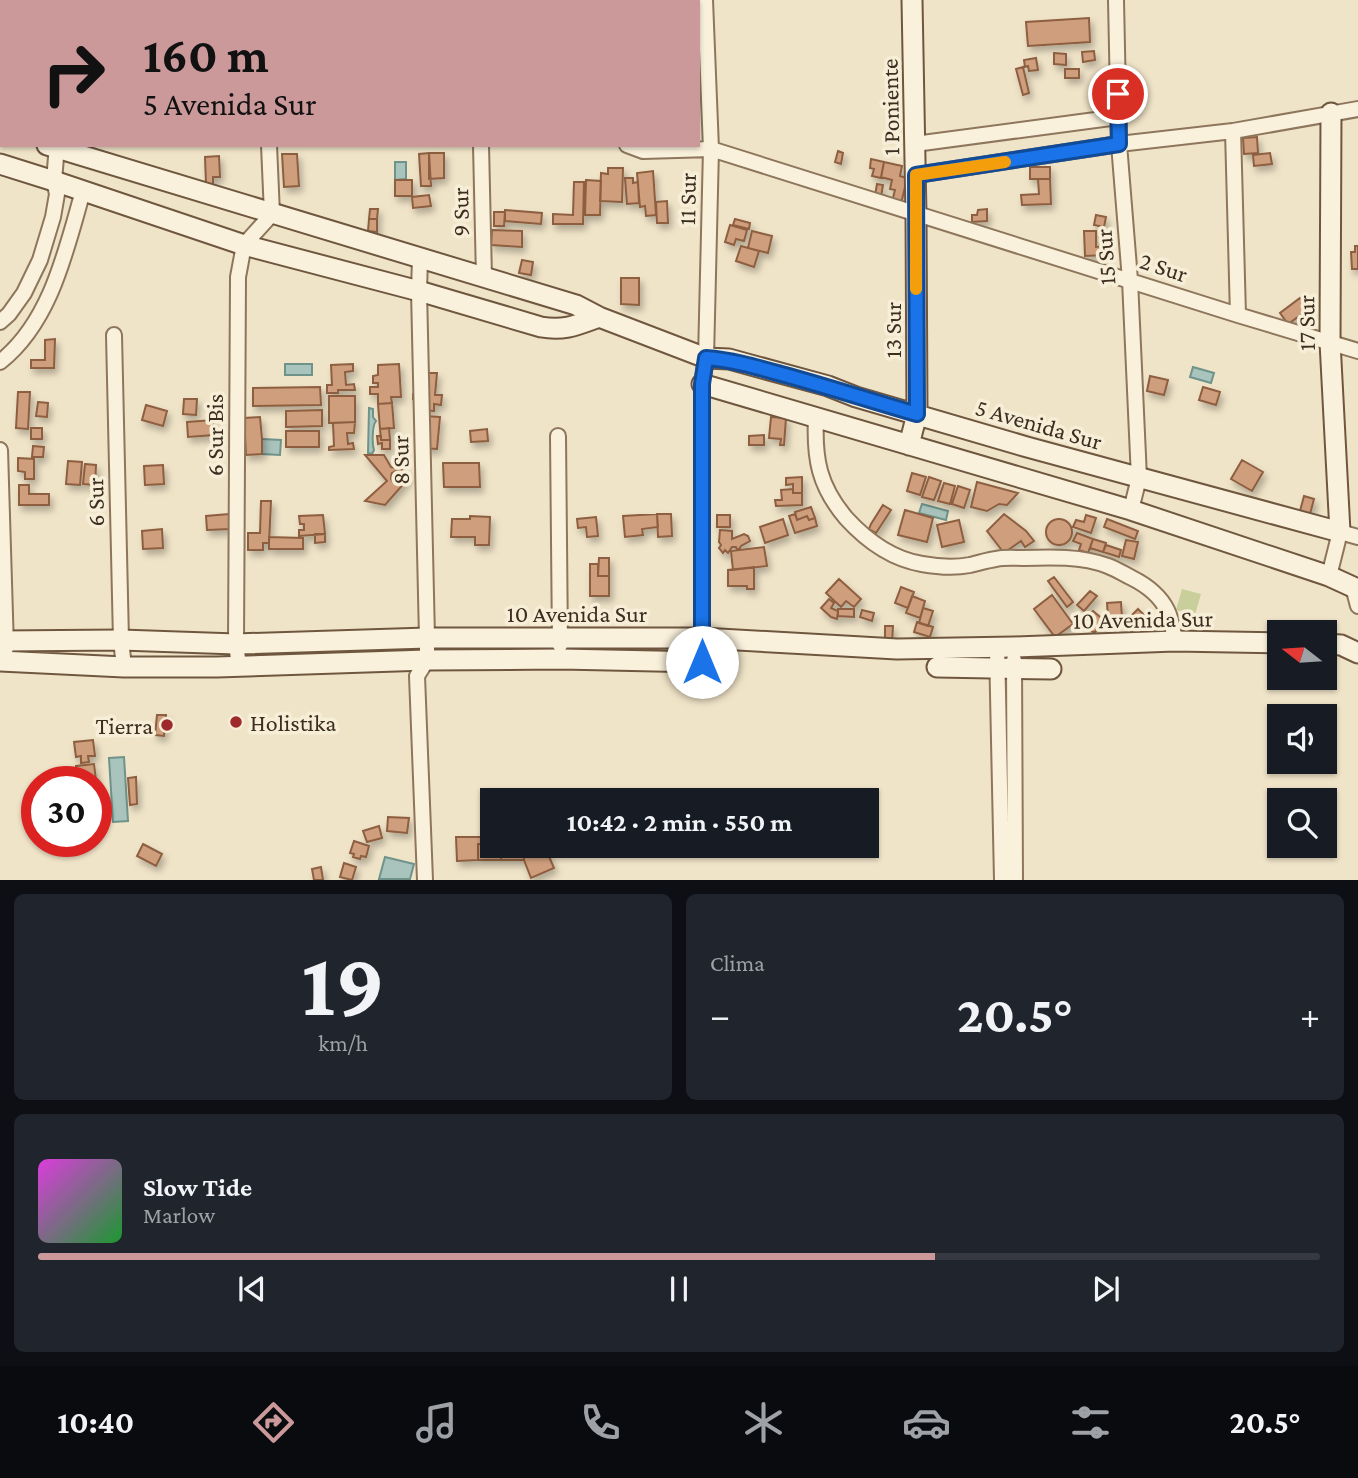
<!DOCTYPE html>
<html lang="es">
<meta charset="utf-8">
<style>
body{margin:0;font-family:"Crimson Pro",serif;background:#20242c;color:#f1f3f6;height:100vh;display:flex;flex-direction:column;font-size:26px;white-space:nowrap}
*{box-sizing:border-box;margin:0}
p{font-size:23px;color:#9ea1a6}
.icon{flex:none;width:38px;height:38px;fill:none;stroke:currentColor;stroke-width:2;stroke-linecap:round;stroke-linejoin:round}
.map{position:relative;height:880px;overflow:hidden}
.details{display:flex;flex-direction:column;gap:14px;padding:14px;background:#0d0f14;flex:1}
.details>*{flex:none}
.guide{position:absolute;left:0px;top:0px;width:700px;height:147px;box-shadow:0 2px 5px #0004;background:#cc999b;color:#111;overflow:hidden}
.needle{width:46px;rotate:287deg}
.controls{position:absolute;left:1267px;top:620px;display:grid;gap:14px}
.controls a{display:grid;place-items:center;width:70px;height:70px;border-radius:0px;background:#171b24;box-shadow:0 2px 5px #0004;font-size:35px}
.speed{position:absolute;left:21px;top:766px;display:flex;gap:14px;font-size:35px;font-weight:700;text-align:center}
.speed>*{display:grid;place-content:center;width:91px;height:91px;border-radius:50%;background:#171b24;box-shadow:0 2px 5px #0004;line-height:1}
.speed .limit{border:10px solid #d22;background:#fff;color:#111}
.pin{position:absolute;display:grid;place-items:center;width:60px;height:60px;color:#fff;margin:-30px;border:4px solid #fff;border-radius:50%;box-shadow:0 2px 7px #0007}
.me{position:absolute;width:77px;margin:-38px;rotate:0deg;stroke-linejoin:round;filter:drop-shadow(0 0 5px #0008)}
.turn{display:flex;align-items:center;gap:24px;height:147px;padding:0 28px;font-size:32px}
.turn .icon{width:91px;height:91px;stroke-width:2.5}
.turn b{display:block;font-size:49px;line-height:60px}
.big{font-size:52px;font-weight:700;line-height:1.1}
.details .card{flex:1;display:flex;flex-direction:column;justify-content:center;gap:10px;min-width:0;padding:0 24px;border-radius:10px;background:#20242c}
.details .dial{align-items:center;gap:0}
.dial b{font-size:91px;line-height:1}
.song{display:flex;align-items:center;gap:21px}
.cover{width:84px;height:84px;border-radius:10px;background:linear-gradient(135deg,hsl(300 70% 55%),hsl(130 70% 35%))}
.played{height:7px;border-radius:4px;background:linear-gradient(90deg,#cc999b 70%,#363941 70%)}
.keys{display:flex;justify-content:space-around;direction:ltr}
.heat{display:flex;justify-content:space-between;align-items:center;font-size:38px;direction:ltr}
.details .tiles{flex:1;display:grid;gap:14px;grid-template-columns:1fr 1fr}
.card:last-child{grid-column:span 2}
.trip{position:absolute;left:480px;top:788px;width:399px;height:70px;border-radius:0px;background:#171b24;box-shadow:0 2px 5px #0004;font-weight:700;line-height:70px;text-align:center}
.tab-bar{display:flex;height:112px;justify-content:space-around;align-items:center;background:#090b0e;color:#9ea1a6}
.tab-bar .icon{width:49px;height:49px}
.tab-bar .selected{color:#cc999b}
.tab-bar b{font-size:32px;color:#f1f3f6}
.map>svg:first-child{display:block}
.green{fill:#c9cf9b}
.water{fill:#a9c4bc;stroke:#6f938a;stroke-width:2}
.building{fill:#cf9f7d;stroke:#8d5f41;stroke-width:2;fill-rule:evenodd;filter:url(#shadow)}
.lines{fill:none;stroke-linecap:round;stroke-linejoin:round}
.street-casing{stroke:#8d765c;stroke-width:18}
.secondary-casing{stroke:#6f573f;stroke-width:23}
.street{stroke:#faf1dc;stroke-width:14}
.secondary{stroke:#faf1dc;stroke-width:19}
.route-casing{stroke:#114b97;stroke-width:18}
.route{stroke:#1a73e8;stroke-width:12}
.slow{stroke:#f59e0b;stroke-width:12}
.poi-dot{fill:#9e2a2b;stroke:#f7eed8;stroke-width:2.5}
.labels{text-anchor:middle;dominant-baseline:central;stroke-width:7;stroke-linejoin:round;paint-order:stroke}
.street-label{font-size:24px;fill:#3d2e20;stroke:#f7eed8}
.poi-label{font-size:24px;fill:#3d2e20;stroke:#f7eed8;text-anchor:start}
</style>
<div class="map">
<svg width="1358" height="880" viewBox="0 0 1358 880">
<defs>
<filter id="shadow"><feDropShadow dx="3" dy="5" stdDeviation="3.5" flood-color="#0004"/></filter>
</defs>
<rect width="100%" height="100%" fill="#f0e4c8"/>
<!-- green -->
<path class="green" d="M1182,589L1201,594L1195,615L1176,610Z"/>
<!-- water -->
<path class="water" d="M395,162H406V179L395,180Z
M285,364H312V375H285Z
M1193,367L1214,373L1211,383L1190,377Z
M369,408L373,409V417L376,421C372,426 372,444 374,450L372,454L368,453Z
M262,439L281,440L280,455L262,454Z
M922,504L948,511L946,520L919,513Z
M124,757L128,821L113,822L109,758Z
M385,857L414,864L410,879H379Z"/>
<!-- building -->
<path class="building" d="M390,0H422V2H390Z
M1089,18L1090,42L1028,46L1026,22Z
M1094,51L1095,60L1083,62L1082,52Z
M1054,53L1066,54V65L1054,64Z
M1036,58L1038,70L1029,71L1028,66L1025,67L1024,60Z
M1023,67L1029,93L1023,95L1016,69Z
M1065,69H1079V78H1065Z
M1257,137L1258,153L1244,154L1243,138Z
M838,151L843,153L841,164L835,162Z
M429,153L431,186H421L419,154Z
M429,153H444V178L429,179Z
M1270,153L1272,164L1254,166L1253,155Z
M282,154H297L299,186L284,187Z
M219,156L220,177H213V184H206L205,157Z
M871,159L884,162L881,178L872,176L874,169L870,168Z
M884,162L902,166L900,176L907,178L901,204L892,202L895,190L890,189L892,180L881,177Z
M1030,167H1050V179H1030Z
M608,168H623L622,202L600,201L601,173L608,174Z
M653,171L656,215L646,216L645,206L640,207L637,173Z
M625,178H633V183L638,182L639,203L627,204Z
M1038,179H1050L1051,204L1022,205L1021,195L1039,194Z
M395,180H412V196H395Z
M586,180L601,181L600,215H585Z
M574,182H584L583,224H553V214L573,215Z
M877,184L883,185L881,197L875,195Z
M429,195L431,206L413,208L412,197Z
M667,201L668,223H657L656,202Z
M370,209H378L377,219H369Z
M987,209V221L972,222V215H977L978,210Z
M505,210L542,213L541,224L505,221Z
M494,212H505L504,226H494Z
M1096,215L1106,217L1104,227L1094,225Z
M369,219H377V232L368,231Z
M735,219L750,223L749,229L733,225Z
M730,225L747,230L744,241L736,239L734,245L725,242Z
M492,230L522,231V247L491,245Z
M752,231L772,236L768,253L748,248Z
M1084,231H1096V247L1105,246V255L1085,256Z
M741,246L759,251L754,267L736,261Z
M1355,246H1358V269H1352L1351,252H1355Z
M522,260L533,262L531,275L519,273Z
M621,278H639V305L621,304Z
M1300,298L1309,309L1288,324L1280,313Z
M55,339L54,368H31V360H45V340Z
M353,364V371L345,372L346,385L354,384L355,390H338V393H327V385H332L331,365Z
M399,364L401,397H391L392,403L378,404V394H370V387H378V383H373V376L378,375V365Z
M423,373H437L435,395H442L441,405L434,404V411L421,410L422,399H413V394H420Z
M1150,376L1168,380L1164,395L1147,391Z
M320,387L321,405L253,406V388Z
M1203,387L1220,392L1216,405L1199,400Z
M18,392H30L28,429L16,428Z
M329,396H355V422L329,423Z
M184,399H197L196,415L183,414Z
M38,402L48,403L47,417L36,416Z
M392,403L394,428L380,429L378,404Z
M146,405L167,411L163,426L142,420Z
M322,410V426L286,427V411Z
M425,416L440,417L437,449L422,448Z
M260,417L262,439V454L246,455L244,418Z
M771,417L786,418L784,445H780L781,439L769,438Z
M213,420L214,435L188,437L187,422Z
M355,422L354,433H347L348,444L353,443L354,449L329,450V447L334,446L333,423Z
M31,428H42V439H31Z
M389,428L390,440H381L380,429Z
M487,429L488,441L471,442L470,431Z
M286,431H319V447H286Z
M764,435V445H749V436Z
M377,436H381V440H390V449H382V443L378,444Z
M33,446L44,447L43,457H32Z
M365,455H384L391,467L402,469L408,473L407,480L385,505L365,501L387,481ZM396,471L400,472L403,474L404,479L400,483H394L391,479L392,473Z
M18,458L34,459V479H25V472L18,471Z
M1242,460L1263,472L1252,491L1231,479Z
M68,461L82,462L80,485L66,484Z
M443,463H479L480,487H444Z
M85,464L96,465L95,485L83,484Z
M163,465L164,484L145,485L144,466Z
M391 477a6 6 0 1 1 12 0a6 6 0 1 1-12 0Z
M912,473L926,477L920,495L907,491Z
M802,477V493H793V484L786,485V478Z
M929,477L941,481L934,500L922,497Z
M977,482L1018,493L1007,505L999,504L987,511L971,507Z
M944,483L955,486L950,504L938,501Z
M19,485H29V494H49V505H19Z
M958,486L970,490L964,508L952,504Z
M793,489V493H802V505L776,506L775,500H782L781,490Z
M1304,496L1314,499L1310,514L1300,511Z
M261,501H271L269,543H263V550H248V533H260Z
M883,505L891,510L876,533L869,529L871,524Z
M811,507L815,518L809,520L807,516L797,520L795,512Z
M905,510L933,518L927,542L898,535Z
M229,514L230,529L207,530L206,516Z
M657,514H671L672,536L658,537Z
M657,514L658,527L642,529L643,535L625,537L623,516Z
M795,514L797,520L807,516L809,520L815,518L817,526L795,533L789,516Z
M1004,514L1026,531L1034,541L1025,547L1021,541L1004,553L987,531Z
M323,515L325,534L299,536V530H304V524H300L299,516Z
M717,515H730V527H717Z
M1086,515L1096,518L1091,533L1073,527L1076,520L1084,522Z
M470,516L490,517L489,545H475V537H451L452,519H470Z
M596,517L598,536L587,537L586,527L578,528L577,519Z
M783,519L788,535L765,543L760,527Z
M1107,519L1138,531L1135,539L1104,527Z
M1046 532a13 13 0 1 1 26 0a13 13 0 1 1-26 0Z
M959,520L964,542L942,547L937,525Z
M162,529L163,548L143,549L142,531Z
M720,530L732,531V539L744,534L748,536L750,541L741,546L740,548L737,550L736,547H732L728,553L725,550L723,553L719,548L721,545L719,542Z
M1077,533L1093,539L1088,553L1079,550L1081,544L1073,541Z
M315,534H325V542L315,543Z
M269,537L303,538V549H269Z
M1093,539L1106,543L1103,552L1090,548Z
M1126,540L1138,542L1134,559L1122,556Z
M1106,545L1121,550L1119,557L1103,552Z
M764,547L767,566L733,570L731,551Z
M599,558H609V576H598Z
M590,564H598V576H609V596H590Z
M754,567V589H747V586H728V570Z
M1054,577L1073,602L1067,607L1048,581Z
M839,579L861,599L854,607L846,601L841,607L826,593Z
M901,587L914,592L908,608L895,603Z
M1090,591L1097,596L1084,611L1077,605Z
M1052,595L1073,624L1055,637L1034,609Z
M912,596L925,601L920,618L906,613Z
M829,599L834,603L831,608L838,611L837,619L831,617L821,608Z
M1121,602L1122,618H1108L1107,603Z
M923,608L933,611L928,626L919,623Z
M838,609H854V617L838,616Z
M1138,609L1149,620L1138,631L1127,620Z
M862,610L874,613L872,621L860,617Z
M1093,611L1105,621L1094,633L1083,623Z
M917,622L933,627L930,637L914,632Z
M885,626H893L892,643H885Z
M157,715H166L164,736L155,735Z
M93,740L95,756H88L89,762L81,763V756L76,757L74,742Z
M94,764L96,780L89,781L90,782L77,781L76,766Z
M136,777L137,804L130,805L128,778Z
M388,817L409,818L407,833L387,831Z
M379,826L382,838L367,842L363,831Z
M456,837H484V844H478V860L457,861Z
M354,841L369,846L366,857L361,856L360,859L353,857L354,854L350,853Z
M143,844L162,854L156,866L137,856Z
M478,844L502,845L501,860H478Z
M502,845H524V860H501Z
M524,845H544L554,868L531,878L524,860Z
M344,863L356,867L352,880L340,877Z
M321,867L323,880H314L312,869Z"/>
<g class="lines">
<defs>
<path id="street" d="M59,0V2
M269,0V2
M479,0V2
M1116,0L1119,144L1130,280L1139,478L1131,510
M1233,131L1238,315
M915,144L1118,117
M481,145L484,278
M627,145L643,151L711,149L1238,315L1358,351
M916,175L1119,144L1233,131L1358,109
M420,259L419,291L427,638V660L417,676L425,880
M0,322L9,314L24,293L40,260L53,217L57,194L54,181L57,145
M114,335L121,640L124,667
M0,362C51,322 66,250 83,191
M816,418C814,459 819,486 846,518C866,540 892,559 922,564C939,567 954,568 970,565C979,563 988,560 996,559C1005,557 1014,558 1023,558C1051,557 1082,556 1108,566C1116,569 1124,574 1132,578C1146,585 1160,596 1167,610C1172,620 1173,630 1175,641
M558,436L560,645
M0,450L6,648
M1329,576L1340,532L1358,537
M1353,587L1358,606
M997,647L1002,880
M1014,660L1015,880
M702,662V384L706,358L711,149L705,0
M239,666L236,644L238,277L244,245L272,214L269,145"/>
<path id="secondary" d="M0,131L2,132
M47,145L576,305L599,317L706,358L729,359L828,386L856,397L1027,447L1340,532L1330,342L1331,113
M0,164L54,181L244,245L419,291L541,327C565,331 577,325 599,317
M702,384L1131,510L1329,576L1353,587
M909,445L917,414L916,214L912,0
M0,641L121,640L236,644L427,638H702L897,649L1014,647L1175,641L1279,643
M1325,644L1341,645L1358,653
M0,661L124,667H217L427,660L561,659L702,662
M937,667L1051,669"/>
</defs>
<!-- street casing -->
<use href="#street" class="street-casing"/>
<!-- secondary casing -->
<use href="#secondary" class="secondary-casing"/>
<!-- street -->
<use href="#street" class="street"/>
<!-- secondary -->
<use href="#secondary" class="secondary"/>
</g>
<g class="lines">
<defs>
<path id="route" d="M702,662V384L706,358C732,360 756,367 781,374C826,386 871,401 917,414L916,175L1119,144L1118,94"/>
</defs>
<!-- route casing -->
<use href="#route" class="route-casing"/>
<!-- route -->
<use href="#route" class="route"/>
<!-- slow -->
<path class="slow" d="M916,289V175L1005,162"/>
</g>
<!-- markers -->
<g class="poi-dot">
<circle cx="236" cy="722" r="7"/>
<circle cx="167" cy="725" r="7"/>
</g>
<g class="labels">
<!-- street labels -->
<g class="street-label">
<text transform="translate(890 107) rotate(-91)">1 Poniente</text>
<text transform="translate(687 199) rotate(-89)">11 Sur</text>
<text transform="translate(460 212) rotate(-91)">9 Sur</text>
<text transform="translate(1105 257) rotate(-94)">15 Sur</text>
<text transform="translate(1164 267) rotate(18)">2 Sur</text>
<text transform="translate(1306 323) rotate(-91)">17 Sur</text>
<text transform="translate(892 330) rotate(-90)">13 Sur</text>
<text transform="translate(1039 424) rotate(16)">5 Avenida Sur</text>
<text transform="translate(214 435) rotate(-90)">6 Sur Bis</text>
<text transform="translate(400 460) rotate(-91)">8 Sur</text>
<text transform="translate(95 502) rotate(-91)">6 Sur</text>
<text x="577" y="613">10 Avenida Sur</text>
<text transform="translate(1143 619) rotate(-1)">10 Avenida Sur</text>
</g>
<!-- poi labels -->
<g class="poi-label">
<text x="250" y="722">Holistika</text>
<text x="153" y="725" text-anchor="end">Tierra</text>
</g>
</g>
</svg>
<div class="controls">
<a><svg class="needle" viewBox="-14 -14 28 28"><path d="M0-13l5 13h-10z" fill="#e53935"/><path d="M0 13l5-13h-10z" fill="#9ea1a6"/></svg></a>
<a><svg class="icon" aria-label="sound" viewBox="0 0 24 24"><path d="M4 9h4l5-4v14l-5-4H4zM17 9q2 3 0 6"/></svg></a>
<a><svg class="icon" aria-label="search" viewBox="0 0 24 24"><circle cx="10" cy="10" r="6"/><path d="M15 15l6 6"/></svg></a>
</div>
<div class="speed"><div class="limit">30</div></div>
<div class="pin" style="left:1118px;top:94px;background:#d93025"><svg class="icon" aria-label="arrive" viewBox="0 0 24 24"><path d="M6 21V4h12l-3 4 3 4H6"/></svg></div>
<svg class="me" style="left:702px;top:662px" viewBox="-20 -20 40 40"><circle r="19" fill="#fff"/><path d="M0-13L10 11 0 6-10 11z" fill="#1a73e8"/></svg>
<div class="trip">10:42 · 2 min · 550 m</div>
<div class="guide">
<div class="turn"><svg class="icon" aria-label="right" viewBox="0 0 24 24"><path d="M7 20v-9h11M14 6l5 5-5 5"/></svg><div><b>160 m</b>5 Avenida Sur</div></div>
</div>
</div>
<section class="details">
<div class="tiles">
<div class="card dial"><b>19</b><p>km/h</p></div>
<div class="card"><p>Clima</p>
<div class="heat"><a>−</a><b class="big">20.5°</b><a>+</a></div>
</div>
<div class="card">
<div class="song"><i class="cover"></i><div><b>Slow Tide</b><p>Marlow</p></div></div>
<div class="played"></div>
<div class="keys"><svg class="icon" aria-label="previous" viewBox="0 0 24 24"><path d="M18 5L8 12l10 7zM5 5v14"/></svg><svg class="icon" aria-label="pause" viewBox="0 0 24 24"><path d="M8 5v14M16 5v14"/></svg><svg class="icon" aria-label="next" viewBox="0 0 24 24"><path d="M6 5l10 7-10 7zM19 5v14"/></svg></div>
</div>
</div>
</section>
<nav class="tab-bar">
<b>10:40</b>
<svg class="icon selected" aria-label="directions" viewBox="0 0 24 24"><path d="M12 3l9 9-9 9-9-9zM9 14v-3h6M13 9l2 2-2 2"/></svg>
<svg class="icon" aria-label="music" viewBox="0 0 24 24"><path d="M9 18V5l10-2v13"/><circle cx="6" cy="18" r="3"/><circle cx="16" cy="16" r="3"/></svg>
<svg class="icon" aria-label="phone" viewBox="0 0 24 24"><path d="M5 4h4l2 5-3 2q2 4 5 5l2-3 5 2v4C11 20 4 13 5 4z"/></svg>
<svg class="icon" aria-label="climate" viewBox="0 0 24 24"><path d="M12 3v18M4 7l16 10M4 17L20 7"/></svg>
<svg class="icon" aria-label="car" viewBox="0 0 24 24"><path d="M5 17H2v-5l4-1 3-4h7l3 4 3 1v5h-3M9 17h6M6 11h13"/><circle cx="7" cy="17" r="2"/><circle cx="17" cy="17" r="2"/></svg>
<svg class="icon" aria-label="filters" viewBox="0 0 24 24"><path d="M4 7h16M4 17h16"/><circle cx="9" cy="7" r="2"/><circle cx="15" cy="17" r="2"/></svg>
<b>20.5°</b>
</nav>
